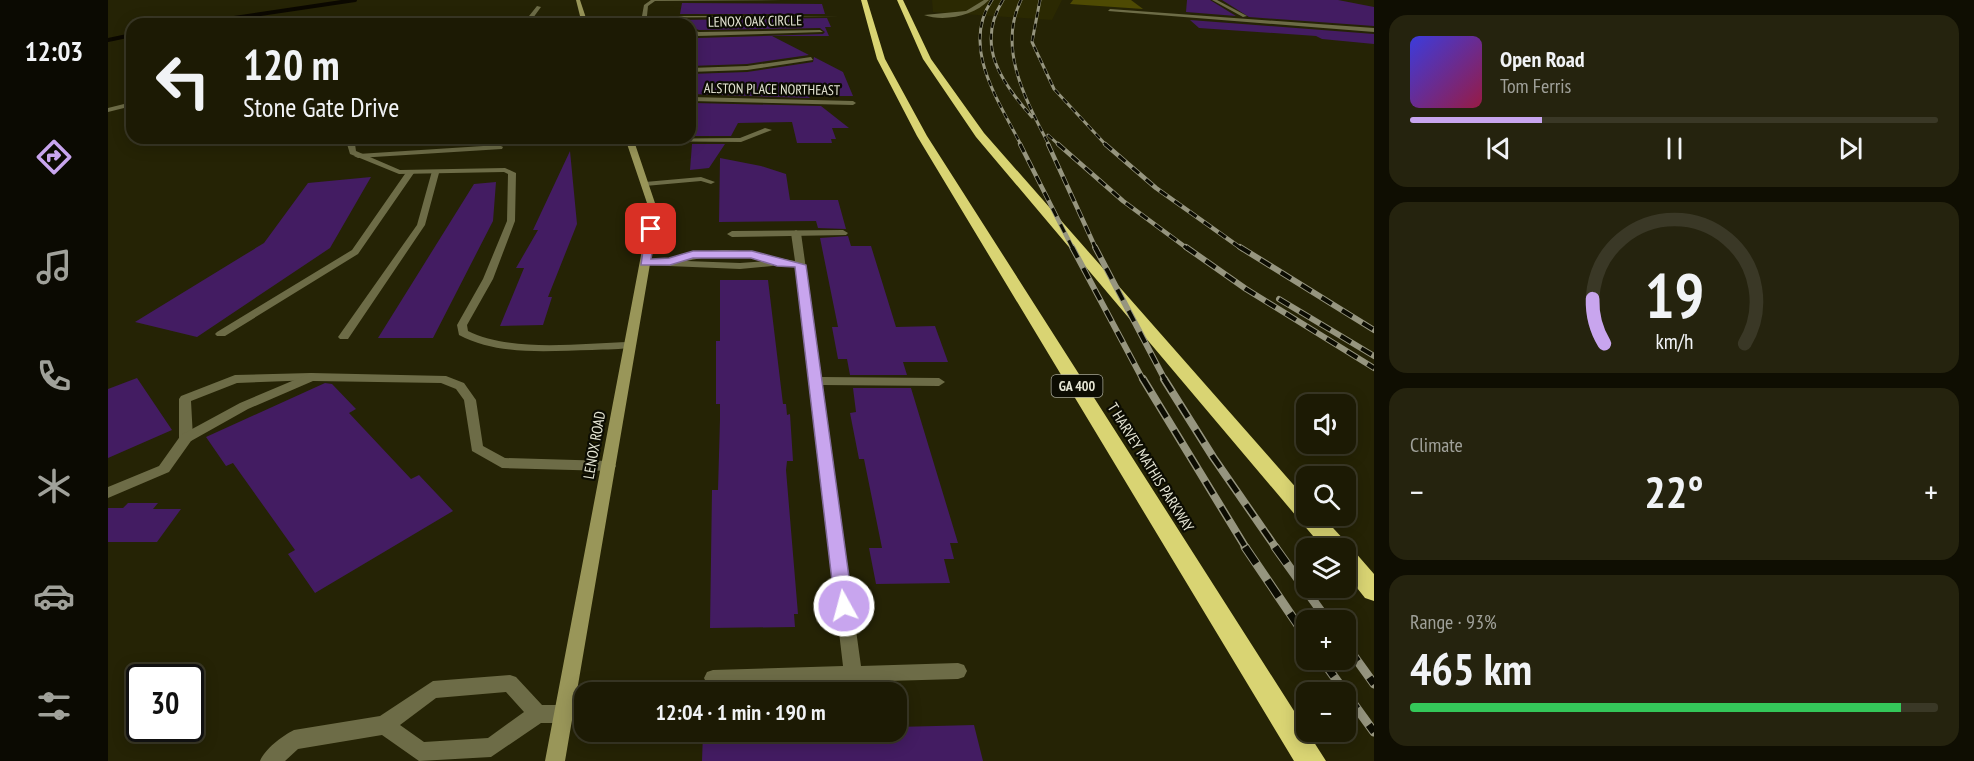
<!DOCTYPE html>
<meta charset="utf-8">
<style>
body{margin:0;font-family:"PT Sans Narrow",sans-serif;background:#25230e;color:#f1f3f6;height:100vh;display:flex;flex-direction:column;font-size:22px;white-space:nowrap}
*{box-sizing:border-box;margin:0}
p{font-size:20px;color:#a0a19a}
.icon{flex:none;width:33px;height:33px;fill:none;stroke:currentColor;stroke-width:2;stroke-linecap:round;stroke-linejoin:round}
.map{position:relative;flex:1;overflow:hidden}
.drawer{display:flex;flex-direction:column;gap:15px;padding:15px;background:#0f0e02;width:600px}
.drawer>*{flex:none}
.banner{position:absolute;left:18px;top:18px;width:570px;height:126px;border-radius:18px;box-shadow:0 3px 15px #0003,0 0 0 2px #3a3826;background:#1c1a04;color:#f1f3f6;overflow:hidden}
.tools{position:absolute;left:1188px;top:394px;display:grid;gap:12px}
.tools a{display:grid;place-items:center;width:60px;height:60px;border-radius:12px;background:#1c1a04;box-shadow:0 3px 15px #0003,0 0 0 2px #3a3826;font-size:30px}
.speed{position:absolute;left:18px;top:664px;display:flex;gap:12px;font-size:30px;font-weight:700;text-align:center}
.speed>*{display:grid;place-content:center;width:78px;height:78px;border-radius:50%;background:#1c1a04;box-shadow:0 3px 15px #0003,0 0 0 2px #3a3826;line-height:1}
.speed .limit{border:3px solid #111;border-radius:9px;background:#fff;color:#111}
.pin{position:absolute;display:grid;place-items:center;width:51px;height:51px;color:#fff;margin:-26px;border-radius:12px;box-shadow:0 3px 9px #0006}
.me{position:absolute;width:66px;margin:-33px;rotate:353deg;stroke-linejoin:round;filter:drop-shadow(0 0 4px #0008)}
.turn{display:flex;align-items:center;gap:21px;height:126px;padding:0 18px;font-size:27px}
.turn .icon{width:78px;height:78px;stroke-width:2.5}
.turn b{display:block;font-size:42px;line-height:51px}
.big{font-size:45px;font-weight:800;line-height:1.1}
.drawer .tile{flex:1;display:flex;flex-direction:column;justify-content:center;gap:9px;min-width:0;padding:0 21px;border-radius:18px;background:#25230e}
.drawer .dial{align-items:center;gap:0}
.dial svg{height:156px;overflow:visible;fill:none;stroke:#3a3826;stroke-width:7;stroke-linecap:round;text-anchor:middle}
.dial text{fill:#f1f3f6;stroke:none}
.song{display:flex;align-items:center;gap:18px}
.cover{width:72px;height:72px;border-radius:9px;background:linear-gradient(135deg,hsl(240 70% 55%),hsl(340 70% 35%))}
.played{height:6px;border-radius:3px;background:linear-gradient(90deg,#c8a5ee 25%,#3a3826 25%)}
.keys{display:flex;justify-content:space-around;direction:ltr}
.heat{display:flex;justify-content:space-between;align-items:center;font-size:33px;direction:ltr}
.charge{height:9px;border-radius:4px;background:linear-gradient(90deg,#34c759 93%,#3a3826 0)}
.trip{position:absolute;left:466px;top:682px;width:333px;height:60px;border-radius:18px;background:#1c1a04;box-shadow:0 3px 15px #0003,0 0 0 2px #3a3826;font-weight:800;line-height:60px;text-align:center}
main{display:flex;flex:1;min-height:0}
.dock{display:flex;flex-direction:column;width:108px;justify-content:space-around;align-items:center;background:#0b0a02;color:#a0a19a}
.dock .icon{width:42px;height:42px}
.dock .on{color:#c8a5ee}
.dock b{font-size:27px;color:#f1f3f6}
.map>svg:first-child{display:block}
.built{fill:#2b2902}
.green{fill:#4e4a03}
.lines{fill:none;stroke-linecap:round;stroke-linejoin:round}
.stream{stroke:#0b0800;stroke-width:4}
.building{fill:#431c62}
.lane{fill:#6d6c47;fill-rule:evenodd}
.street{fill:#6d6c47;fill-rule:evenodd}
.secondary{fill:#999659;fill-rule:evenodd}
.highway{fill:#d9d473;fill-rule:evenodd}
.rail-far4-casing{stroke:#96957f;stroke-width:3}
.rail-far3-casing{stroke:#96957f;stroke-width:4.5}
.rail-far2-casing{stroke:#96957f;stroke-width:6}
.rail-far1-casing{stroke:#96957f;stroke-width:8}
.rail-casing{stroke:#96957f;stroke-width:9}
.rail-far4{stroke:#0c0c02;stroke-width:2;stroke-dasharray:6;stroke-linecap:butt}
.rail-far3{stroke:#0c0c02;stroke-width:3;stroke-dasharray:9;stroke-linecap:butt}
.rail-far2{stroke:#0c0c02;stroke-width:4;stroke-dasharray:12;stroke-linecap:butt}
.rail-far1{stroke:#0c0c02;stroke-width:5;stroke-dasharray:15;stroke-linecap:butt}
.rail{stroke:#0c0c02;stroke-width:7;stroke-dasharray:20;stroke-linecap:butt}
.route{fill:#c8a5ee;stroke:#826b9b;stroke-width:1.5}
.labels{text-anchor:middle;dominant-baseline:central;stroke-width:4.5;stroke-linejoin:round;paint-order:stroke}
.far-street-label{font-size:14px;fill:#e5e5d4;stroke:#0c0c02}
.shield{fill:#0c0c02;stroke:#a4a495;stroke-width:1.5}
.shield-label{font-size:14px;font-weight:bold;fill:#e5e5d4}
.street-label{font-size:15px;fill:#e5e5d4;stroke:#0c0c02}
</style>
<main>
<nav class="dock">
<b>12:03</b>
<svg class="icon on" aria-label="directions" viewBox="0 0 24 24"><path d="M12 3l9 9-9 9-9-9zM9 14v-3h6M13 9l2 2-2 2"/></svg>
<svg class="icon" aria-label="music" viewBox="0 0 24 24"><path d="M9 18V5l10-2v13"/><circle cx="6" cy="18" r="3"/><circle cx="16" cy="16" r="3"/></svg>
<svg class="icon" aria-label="phone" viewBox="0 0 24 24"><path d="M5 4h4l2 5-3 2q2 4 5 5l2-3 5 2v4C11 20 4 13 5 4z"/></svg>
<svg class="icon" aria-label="climate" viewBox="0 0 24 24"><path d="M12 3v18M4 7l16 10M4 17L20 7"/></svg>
<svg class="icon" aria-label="car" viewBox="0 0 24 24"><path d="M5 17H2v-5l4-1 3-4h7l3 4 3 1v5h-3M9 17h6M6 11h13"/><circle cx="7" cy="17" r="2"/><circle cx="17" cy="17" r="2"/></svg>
<svg class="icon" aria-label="filters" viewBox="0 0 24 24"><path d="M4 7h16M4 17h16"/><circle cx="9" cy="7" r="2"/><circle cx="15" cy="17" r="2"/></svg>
</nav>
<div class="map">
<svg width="1266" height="761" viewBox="0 0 1266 761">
<rect width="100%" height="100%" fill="#252305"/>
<!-- built -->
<path class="built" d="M824,0H954L944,20L825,12Z"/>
<!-- green -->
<path class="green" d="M965,0H1023L1035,9L962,4Z"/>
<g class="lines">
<!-- stream -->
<path class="stream" d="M85,24L247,0
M0,40L24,35"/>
</g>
<!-- building -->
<path class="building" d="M1079,0H1102L1128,16L1078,12Z
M1114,0H1230L1266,7V26L1141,17Z
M574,3L714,4L717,14H572Z
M719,18L723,27H717L721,36H664L701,55L639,64L582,66V35L590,38L715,34L717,32L712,28L591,30L582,27V24H570L571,20Z
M1082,20L1266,34V44L1214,39L1208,36L1091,28Z
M706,57L735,72L745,96H700L702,98L582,94V74L639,72L705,62Z
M587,103L713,106L741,128H724L728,139H723L724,143H689L684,122L630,123L623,136H584Z
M584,144H617L601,168L582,170Z
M462,151L469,224L440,297H444L435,325L392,326L416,268H408L430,230H425Z
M612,158L653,166L678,174L682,200H730L738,229L710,228L708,221L611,222Z
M263,177L222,248L89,337L27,322L156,243L200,183Z
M388,182L385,221L325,338H270L366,184Z
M740,236L743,246H763L788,327L827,326L840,362H795L799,375H742L739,359H730L724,327H730L712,238Z
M612,280H660L675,404H678L679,415L682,414L685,461H679L678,470L690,614H686L687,627L602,628L604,490H610L612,419V404H608V341H612Z
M29,378L64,430L0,458V389Z
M217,383L224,384L248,409L241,413L303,479L311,475L345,511L207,593L180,554L187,550L125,463L118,466L98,437Z
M745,388H803L850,543H842L846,559H836L842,583L768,584L761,548H774L756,459H751L742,413L748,412Z
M20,503H50L45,509H73L49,542H0V508H15Z
M866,725L875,761H594L595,732H789V727Z"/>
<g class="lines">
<!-- lane -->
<path class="lane" d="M876,0H881C866,16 836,22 816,15L858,11Z
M429,6L433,7L425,18L414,20L343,17L414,18L421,16Z
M266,16H332L334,17L268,18Z
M391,145L395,147L394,149L250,158L246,156L250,154Z
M299,171L306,173L250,254L117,336H109L107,334L109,332L244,250Z
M324,171L331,173L317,225L240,339H232L230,337L309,225Z
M593,177L607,182L603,184L593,181L537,186L533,184L537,182Z
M735,230L740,233L738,235L624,237L619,234L624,231Z
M203,373L207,374L209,377L207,380L129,383L83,401L85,438L83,441H73L71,438V399L73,396L127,375Z
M402,675L408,677L434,705H456L463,708L465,714L463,720L456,723H433L383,757L311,761L274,735L190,749L177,761H152C157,749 174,736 186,730L272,716L325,681ZM398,692L416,712L380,738L316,742L292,725L328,698Z"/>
<!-- street -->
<path class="street" d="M543,0L674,1H547L540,6L539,16H732L412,19L534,16L536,5Z
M1104,0H1109L1139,16L1135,17Z
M1002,9L1266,28V32L1000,11Z
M225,21L248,22L251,24H199Z
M582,29L591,32L712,30L715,32L590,36L582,33Z
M703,57L705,60L639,70L582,72V68L639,66Z
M582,97L745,101L748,103L745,105L582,101Z
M24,102V106L0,112V108Z
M657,128L664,130L633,142L521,141L517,139L632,138Z
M241,138H249L247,144L248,151L292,170L397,168L408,173L407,221L385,279L359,325L360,331C405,353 473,343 522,342L526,343L528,345L526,347C513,350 498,349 484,350C440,351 391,356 351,335L349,325L375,279L399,221L400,174L396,172L291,174L242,154L239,144Z
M688,230L693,233L713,377L831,378L837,382L831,386L714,385L753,666L850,663L856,665L859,671L856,677L850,679L605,686L599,684L596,678L599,672L605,670L735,666L688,267L668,264L664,266L632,269L537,265L532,262C539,257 550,260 559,259C577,258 595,251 614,250C639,249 662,257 687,261L683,233ZM625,255L658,261L632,263L578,261L604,256Z
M203,373L338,376L356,383L368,400L375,446L397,458L501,461L506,463L508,466L506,469L501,471L394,468L364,451L356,400L348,389L333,383L205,381L140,409L83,441L61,472L0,498V487L51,466L73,435L132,403Z"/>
<!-- secondary -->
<path class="secondary" d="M468,0H472L480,24H474Z
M517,138H525L548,206V229L457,761H437L538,229L540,206Z"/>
<!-- highway -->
<path class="highway" d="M753,0H759L777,59L819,136L1218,761H1186L809,136L769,59Z
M789,0H795L823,59L876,133L1198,499V516H1214L1238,542L1241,550L1246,551L1266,574V601L1257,598L1238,574V549H1216L868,137L815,59Z"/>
<defs>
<path id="rail-far4" d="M884,0C852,47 891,101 913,145
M895,0C867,45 893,82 924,117
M913,0C889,49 918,100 941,145
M932,0L924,42L946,89L998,145
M940,135L951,145"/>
<path id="rail-far3" d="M912,144L965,249
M940,144L988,249
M950,144L1015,201L1080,249
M997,144L1048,188L1134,249"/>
<path id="rail-far2" d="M964,247L1035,380
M987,247L1057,380
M1078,247L1138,289L1266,368
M1132,247L1266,330
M1171,299L1266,356"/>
<path id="rail-far1" d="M1035,379L1138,548
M1056,379L1105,457L1168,548"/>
<path id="rail" d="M1137,547L1198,637
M1167,547L1220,621
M1238,645L1266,684
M1214,660L1266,732"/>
</defs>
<!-- rail-far4 casing -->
<use href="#rail-far4" class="rail-far4-casing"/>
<!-- rail-far3 casing -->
<use href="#rail-far3" class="rail-far3-casing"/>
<!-- rail-far2 casing -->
<use href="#rail-far2" class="rail-far2-casing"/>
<!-- rail-far1 casing -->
<use href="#rail-far1" class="rail-far1-casing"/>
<!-- rail casing -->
<use href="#rail" class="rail-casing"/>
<!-- rail-far4 -->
<use href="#rail-far4" class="rail-far4"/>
<!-- rail-far3 -->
<use href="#rail-far3" class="rail-far3"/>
<!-- rail-far2 -->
<use href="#rail-far2" class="rail-far2"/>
<!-- rail-far1 -->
<use href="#rail-far1" class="rail-far1"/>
<!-- rail -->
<use href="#rail" class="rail"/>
</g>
<!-- route -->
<path class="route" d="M543,226L548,229L543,259L561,258L585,251H644L698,265L745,606L743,612L736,614L729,612L727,606L687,267L669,266L643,258H585L562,265H533L538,229Z"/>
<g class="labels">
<!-- far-street labels -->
<g class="far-street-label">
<text transform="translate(647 21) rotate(-1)">LENOX OAK CIRCLE</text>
<text transform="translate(664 89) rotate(1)">ALSTON PLACE NORTHEAST</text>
</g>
<!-- shield labels -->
<rect class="shield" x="943.5" y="375" width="51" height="22" rx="4.5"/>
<g class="shield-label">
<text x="969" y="386">GA 400</text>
</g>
<!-- street labels -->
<g class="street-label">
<text transform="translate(486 445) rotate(-80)">LENOX ROAD</text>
<text transform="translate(1043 467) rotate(58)">T HARVEY MATHIS PARKWAY</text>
</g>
</g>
</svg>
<div class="tools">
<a><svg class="icon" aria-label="sound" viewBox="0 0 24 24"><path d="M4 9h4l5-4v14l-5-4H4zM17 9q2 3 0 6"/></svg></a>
<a><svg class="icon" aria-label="search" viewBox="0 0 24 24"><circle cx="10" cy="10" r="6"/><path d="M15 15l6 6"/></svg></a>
<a><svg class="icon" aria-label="layers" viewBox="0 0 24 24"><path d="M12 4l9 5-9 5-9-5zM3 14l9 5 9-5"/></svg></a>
<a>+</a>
<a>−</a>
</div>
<div class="speed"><div class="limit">30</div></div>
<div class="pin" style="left:543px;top:229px;background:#d93025"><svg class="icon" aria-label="arrive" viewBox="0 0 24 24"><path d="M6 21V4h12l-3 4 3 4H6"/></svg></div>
<svg class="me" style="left:736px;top:606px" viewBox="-20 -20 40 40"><circle r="17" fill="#c8a5ee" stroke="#fff" stroke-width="3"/><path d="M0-11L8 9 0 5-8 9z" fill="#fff"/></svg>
<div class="trip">12:04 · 1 min · 190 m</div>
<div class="banner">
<div class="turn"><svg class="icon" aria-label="left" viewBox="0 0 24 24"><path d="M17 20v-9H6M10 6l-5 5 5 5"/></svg><div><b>120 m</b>Stone Gate Drive</div></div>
</div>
</div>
<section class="drawer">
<div class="tile">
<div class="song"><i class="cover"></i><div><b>Open Road</b><p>Tom Ferris</p></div></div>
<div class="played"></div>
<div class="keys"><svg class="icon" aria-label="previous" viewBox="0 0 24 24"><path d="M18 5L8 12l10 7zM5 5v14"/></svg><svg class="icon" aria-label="pause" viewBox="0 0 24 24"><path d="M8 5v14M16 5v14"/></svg><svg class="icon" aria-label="next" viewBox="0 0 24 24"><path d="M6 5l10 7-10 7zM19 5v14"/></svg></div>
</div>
<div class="tile dial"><svg viewBox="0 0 100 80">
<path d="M14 69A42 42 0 1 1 86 69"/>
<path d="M14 69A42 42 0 0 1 8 46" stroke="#c8a5ee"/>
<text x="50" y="56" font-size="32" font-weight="700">19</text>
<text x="50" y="72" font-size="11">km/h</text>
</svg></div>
<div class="tile"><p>Climate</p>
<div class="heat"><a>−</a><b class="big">22°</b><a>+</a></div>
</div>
<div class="tile"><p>Range · 93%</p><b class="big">465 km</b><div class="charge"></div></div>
</section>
</main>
